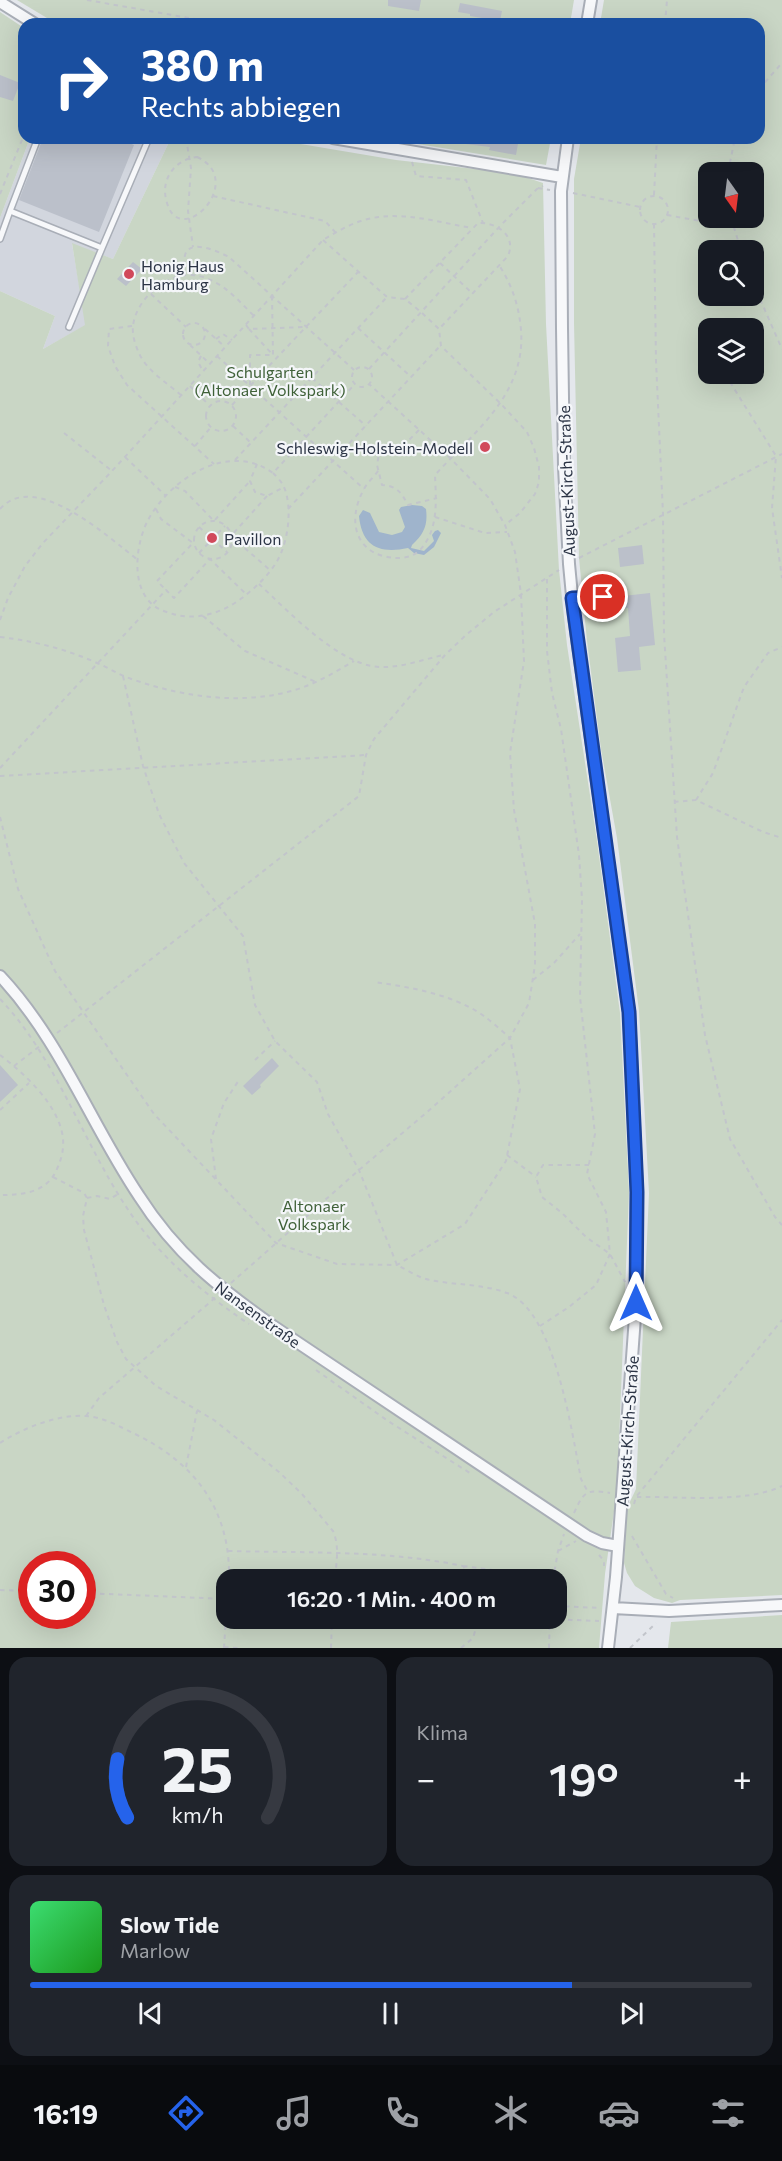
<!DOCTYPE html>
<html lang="de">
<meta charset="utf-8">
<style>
body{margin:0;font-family:Commissioner,sans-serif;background:#20242c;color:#f1f3f6;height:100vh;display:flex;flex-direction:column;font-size:22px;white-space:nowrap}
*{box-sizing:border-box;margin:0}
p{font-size:20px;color:#9ea1a6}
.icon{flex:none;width:33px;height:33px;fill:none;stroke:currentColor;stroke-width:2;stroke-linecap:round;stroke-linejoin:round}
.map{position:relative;height:1648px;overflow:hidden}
.panel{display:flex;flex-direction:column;gap:9px;padding:9px;background:#0d0f14;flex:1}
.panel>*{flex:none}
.guide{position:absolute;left:18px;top:18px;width:747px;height:126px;border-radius:18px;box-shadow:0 6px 24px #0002;background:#1a4fa0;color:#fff;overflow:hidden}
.needle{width:39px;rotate:166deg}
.tools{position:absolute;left:698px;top:162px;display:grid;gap:12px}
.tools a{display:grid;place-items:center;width:66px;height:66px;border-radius:12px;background:#171b24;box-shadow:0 6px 24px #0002;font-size:30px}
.speed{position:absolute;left:18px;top:1551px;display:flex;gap:12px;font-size:30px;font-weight:700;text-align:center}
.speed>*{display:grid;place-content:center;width:78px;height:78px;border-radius:50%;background:#171b24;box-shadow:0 6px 24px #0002;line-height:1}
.speed .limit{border:9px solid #d22;background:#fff;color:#111}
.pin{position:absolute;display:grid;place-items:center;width:51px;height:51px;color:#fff;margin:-26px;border:3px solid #fff;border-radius:50%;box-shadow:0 2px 6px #0007}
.me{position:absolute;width:66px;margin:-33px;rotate:0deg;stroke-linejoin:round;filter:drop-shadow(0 0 4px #0008)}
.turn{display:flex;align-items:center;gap:21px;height:126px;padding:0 24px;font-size:27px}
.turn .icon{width:78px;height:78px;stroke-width:2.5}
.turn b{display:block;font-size:42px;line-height:51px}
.big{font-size:45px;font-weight:600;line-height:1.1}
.panel .tile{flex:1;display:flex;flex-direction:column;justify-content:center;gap:9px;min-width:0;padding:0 21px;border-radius:18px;background:#20242c}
.panel .dial{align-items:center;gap:0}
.dial svg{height:156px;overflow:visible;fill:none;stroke:#363941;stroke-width:7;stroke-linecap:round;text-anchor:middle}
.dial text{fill:#f1f3f6;stroke:none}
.song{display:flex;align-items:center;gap:18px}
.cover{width:72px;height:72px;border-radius:9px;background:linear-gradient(135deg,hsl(140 70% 55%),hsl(120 70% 35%))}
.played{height:6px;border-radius:3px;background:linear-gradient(90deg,#2563eb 75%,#363941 75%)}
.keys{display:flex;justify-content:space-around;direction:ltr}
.heat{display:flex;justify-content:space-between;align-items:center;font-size:33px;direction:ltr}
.panel .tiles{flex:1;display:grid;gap:9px;grid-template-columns:1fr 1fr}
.tile:last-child{grid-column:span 2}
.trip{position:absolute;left:216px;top:1569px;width:351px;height:60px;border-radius:18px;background:#171b24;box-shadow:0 6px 24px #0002;font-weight:600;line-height:60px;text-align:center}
.tabs{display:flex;height:96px;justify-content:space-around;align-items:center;background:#090b0e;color:#9ea1a6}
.tabs .icon{width:42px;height:42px}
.tabs .active{color:#2563eb}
.tabs b{font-size:27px;color:#f1f3f6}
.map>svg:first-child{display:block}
.built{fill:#d2d6de}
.green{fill:#c9d6c5;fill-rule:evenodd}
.water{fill:#9fb4cc}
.building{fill:#bbc0ca}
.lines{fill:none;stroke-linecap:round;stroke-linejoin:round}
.lane-casing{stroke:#a9aeb7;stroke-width:8}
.street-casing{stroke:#a9aeb7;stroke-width:14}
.path{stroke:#c2c5cb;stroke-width:2;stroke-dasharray:4.5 4.5;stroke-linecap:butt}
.lane{stroke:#f7f8fa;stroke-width:5}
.street{stroke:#f7f8fa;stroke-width:10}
.route-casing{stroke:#184099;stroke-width:15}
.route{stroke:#2563eb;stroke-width:10}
.poi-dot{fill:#d1495b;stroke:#f4f6f9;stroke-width:2}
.labels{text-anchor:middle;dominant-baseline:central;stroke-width:4.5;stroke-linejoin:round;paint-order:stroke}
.poi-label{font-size:16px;fill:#2b3445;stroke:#f4f6f9;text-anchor:start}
.park-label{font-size:16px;fill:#3f6138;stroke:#f4f6f9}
.street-label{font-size:16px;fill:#2b3445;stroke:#f4f6f9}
</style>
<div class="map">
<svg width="782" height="1648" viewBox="0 0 782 1648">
<rect width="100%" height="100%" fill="#e4e7ec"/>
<!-- built -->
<path class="built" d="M30,138H171L113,259L72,244L86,325L43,349L55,316L0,291V218Z"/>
<!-- green -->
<path class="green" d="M17,0H574L570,24H57Z
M604,0H782V1595L680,1600L672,1603L654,1598L635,1586L627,1573L624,1563L627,1508L636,1489L649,1193L639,1011L617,838L601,749L587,641L579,558L574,323V179L581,138H759V24H600ZM708,172H753V218H708ZM708,250H753V296H708ZM708,328H753V374H708Z
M0,12L24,28V138H30L0,218Z
M171,138H265L396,160L493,171L522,176L543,183L546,324L559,570L567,645L597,841L620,1013L629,1192L617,1491L605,1574L599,1648H0V291L55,316L43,349L85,325L72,243L113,259ZM32,1564H82V1616H32ZM226,1580H556V1618H226Z
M381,138H551L546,165Z
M782,1615V1648H668L671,1622Z"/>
<!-- water -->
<path class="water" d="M412,505L422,506L426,509C428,525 424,534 412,545L411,548L424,551L434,541L432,535L435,531L438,530L441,533L434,547L424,555L414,553L408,548C380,554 362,547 359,516L363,510L370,513L379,532L392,535L402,532L405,527L399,510L401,507Z"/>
<!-- building -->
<path class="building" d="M388,0H421L419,11L388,6Z
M460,3L502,11L500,21L470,16V14L458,12Z
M0,75L20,83L13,101L0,97Z
M43,138H118L134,145L99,232L19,200Z
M466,138H519L516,155L489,150L490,147L466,144Z
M133,262L142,269L126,286L117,279Z
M206 538a6 6 0 1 1 12 0a6 6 0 1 1-12 0Z
M642,545L644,564L620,567L618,548Z
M622,587L623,596L650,593L655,645L639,647L641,670L618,672L615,638L630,636L628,608L614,609L612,588Z
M272,1058L279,1066L260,1085L261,1087L252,1095L243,1086Z
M0,1065L18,1085L0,1102Z"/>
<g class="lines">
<defs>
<path id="lane" d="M38,138L10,211L102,248L149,138
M0,239L10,211
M69,327L102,248
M572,598L603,597"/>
<path id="street" d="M0,2L35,24
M587,24L591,0
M333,138L562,177
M568,138L561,191L562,328L564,467L569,564L574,617L629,1012L637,1192L636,1303L616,1577L608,1648
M0,976C61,1041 90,1123 139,1196C176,1254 218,1287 273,1326L587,1536L602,1543L618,1546
M613,1608L669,1611L782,1605"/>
</defs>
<!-- lane casing -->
<use href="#lane" class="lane-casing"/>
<!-- street casing -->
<use href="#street" class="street-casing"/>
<!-- path -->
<path class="path" d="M87,0L223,24
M665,24L667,0
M759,89L782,63
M186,138L191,168L188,211L193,247
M197,157C249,181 177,254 166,199C161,178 176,159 197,157Z
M412,162L416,176L466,180L483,223
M728,172L735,138
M538,188L550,190
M573,193L640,207
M0,194L24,135
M654,195L657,138
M213,196L325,221L336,233
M640 210a14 14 0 1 1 28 0a14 14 0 1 1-28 0Z
M667,215L733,227
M731,218L741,250
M654,224L656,361L663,514L664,634L677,837L705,1035L730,1139L775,1217L782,1225
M323,240L387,297L405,299L421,312L439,329L441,346L501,404L527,432L534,448L539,467V482L535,494L520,513L505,525
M440,263L472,293
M184,275C184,268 184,261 185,255C190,238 219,252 229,257L354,370
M753,283L782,349
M151,294L186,327
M272,296L273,355L276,358
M405,299L478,223C496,222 517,235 508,256L439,329
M183 334a11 11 0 1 1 22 0a11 11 0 1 1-22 0Z
M246,325L249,329L306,327
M132,326L109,329L108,346L115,366L127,385L214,464
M358,328L411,377
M205,329L225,347
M249,329L273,355
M216,339L223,334L232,340
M190,345L210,364
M201,356L198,362L203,371
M217,356L364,489
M352 377a10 10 0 1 1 20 0a10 10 0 1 1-20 0Z
M369,369L500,226L538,188L543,186
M312,378L366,426
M730,382L776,456L772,508L782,578
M250,385V355H273
M190,386L209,405
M181,395C167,383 146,370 139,353C135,345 132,334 133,326C136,298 170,269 199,276C222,281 238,300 254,316
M206 416a15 15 0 1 1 30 0a15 15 0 1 1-30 0Z
M232,405L358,272
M233,426L250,442
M419,430L398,451L388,448L379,454L377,465L382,485C397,486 401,492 408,505L437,498
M64,433L112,471
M466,441L469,444L468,457
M195,446L211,427
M125,457L166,496
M235,460L387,297
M257,464L250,481L255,492L267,496L284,487
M378,471C374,477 367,483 364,489C345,523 357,558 399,558C406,558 414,556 420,550C439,529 436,501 435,475C475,431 526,394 521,330C519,306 512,285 499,265
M273,473C277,477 282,482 284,487C293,508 288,544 276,563C267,577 255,588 242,598C222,613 197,621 173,614C166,612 159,610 153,605C130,586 136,543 148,520C171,478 229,441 273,473L354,385
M175,487L185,491L214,521L250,481
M267,496L231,536L271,571
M0,509C35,469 109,538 138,560
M156,509L161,519L193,543L157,581L166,590
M288,509L440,346
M435,517L485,533L507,532
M194 540a19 19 0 1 1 38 0a19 19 0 1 1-38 0Z
M199,527L227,552
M199,553L225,526
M579,558L782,454
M259,584C288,611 339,665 379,667C400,668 422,660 443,655
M203,616L245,651L316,682
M0,620L8,598L25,566L43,543L112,471L323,240C335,233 348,225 361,221C397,209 436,222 472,228
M0,637C34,641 66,649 97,663C107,667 116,673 126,677C180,697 245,707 301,688C319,682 337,671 354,661
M123,676L143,766L159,814L184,863L243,936L255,1005L275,1041L317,1082L328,1114L359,1170L397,1265C407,1270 419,1278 430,1280C455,1285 483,1284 507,1293C555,1310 572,1434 581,1479L588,1492
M0,768L166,590L174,598L210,559L246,594
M0,776L366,755
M696,800L713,773L744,687L768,653L782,647
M674,802L696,800L763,832L782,838
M0,817L18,889L55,971L154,1114L276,1243L337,1264L397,1265L465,1224L506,1161L520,1089L510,1038C501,1030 491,1021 481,1014C451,994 409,987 374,982
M533,980L554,963L580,934
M0,999C54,1055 83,1141 125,1205C156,1254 201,1292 249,1324
M57,1033L359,796L366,755L374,739L445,655L466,635L494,612L559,570
M0,1055C25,1074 60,1106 63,1139C64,1150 61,1161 56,1171C46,1193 21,1195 0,1195
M255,1060L275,1041
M14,1066L40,1046
M0,1110L29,1083
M507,1155L536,1177
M589,1165H543L536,1177L542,1197L562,1213L586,1237L610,1254L625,1282
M53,1177L84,1193L87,1198L83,1216L84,1230L104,1305L117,1342L126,1359L156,1386L214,1420L279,1472L302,1494L333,1531C340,1547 336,1563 335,1580
M216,1179L211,1139L224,1103L239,1080
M87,1198L97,1196L110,1199L118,1194
M231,1283L359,1170L433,1107L510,1038L529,1003L535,965V924L514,810L510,753L524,661L521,594L515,552L505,525L490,499L450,458L369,384
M540,1326L569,1307L596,1285L610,1254L606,1212L587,1174L595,1134L580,997L582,899L579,855L561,729L552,693L547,651V578
M316,1370L388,1421L473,1475
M86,1416L99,1398L216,1297
M0,1443C23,1428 58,1414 86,1416C102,1417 119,1426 133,1433C194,1462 231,1509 229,1580
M186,1467L197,1411
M637,1497C678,1496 745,1504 782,1486
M634,1504L636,1497L782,1320
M574,1513C584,1491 587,1489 610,1493
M632,1536L666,1594L673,1598
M228,1551C306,1553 386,1550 463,1566L473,1580
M558,1551L576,1541
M599,1555L604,1561V1566
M463,1566L523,1574L552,1571
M553,1580L558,1551L564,1534
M0,1590L32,1591
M82,1593L226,1599
M556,1606L601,1608
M550,1619L599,1621
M224,1647L238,1648
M224,1648L226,1616
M331,1648L332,1618
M461,1648L473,1638L479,1618
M549,1648L550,1618
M630,1648L656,1623"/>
<!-- lane -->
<use href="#lane" class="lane"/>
<!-- street -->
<use href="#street" class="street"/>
</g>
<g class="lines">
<defs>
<path id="route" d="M603,597L572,598L629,1012L637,1192L636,1303"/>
</defs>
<!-- route casing -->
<use href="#route" class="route-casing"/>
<!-- route -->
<use href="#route" class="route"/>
</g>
<!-- markers -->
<g class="poi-dot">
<circle cx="129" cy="274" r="6"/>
<circle cx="485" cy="447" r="6"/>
<circle cx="212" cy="538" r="6"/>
</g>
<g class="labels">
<!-- poi labels -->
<g class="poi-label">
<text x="141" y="265">Honig Haus<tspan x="141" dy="18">Hamburg</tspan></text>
<text x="473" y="447" text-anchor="end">Schleswig-Holstein-Modell</text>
<text x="224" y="538">Pavillon</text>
</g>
<!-- park labels -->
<g class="park-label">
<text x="270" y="371">Schulgarten<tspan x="270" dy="18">(Altonaer Volkspark)</tspan></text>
<text x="314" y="1205">Altonaer<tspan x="314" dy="18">Volkspark</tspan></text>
</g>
<!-- street labels -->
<g class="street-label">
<text transform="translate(566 481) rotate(-92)">August-Kirch-Straße</text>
<text transform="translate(258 1314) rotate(36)">Nansenstraße</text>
<text transform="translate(627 1431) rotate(-86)">August-Kirch-Straße</text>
</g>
</g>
</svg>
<div class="tools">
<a><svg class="needle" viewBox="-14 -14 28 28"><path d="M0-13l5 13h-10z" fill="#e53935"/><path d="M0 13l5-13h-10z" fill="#9ea1a6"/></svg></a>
<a><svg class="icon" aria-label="search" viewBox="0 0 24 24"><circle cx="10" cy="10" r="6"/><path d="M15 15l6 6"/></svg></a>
<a><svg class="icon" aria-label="layers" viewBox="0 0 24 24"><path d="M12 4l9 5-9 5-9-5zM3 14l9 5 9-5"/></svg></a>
</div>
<div class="speed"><div class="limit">30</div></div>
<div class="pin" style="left:603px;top:597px;background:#d93025"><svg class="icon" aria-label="arrive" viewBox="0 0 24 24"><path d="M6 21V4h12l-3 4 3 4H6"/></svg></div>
<svg class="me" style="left:636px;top:1303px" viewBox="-20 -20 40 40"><path d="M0-17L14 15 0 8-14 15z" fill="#2563eb" stroke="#fff" stroke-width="4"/></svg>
<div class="trip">16:20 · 1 Min. · 400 m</div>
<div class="guide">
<div class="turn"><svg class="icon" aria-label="right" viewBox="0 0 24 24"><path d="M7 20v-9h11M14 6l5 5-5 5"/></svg><div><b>380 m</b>Rechts abbiegen</div></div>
</div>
</div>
<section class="panel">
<div class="tiles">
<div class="tile dial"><svg viewBox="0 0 100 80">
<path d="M14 69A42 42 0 1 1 86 69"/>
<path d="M14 69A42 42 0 0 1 9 39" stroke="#2563eb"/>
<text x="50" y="56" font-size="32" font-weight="700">25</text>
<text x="50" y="72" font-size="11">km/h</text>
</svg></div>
<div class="tile"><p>Klima</p>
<div class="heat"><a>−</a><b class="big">19°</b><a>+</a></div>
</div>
<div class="tile">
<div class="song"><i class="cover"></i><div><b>Slow Tide</b><p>Marlow</p></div></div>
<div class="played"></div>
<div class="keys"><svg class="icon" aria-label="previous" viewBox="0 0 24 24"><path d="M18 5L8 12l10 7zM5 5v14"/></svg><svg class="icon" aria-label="pause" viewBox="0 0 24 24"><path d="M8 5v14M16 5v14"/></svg><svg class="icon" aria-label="next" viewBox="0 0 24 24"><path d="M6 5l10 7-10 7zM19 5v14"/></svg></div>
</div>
</div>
</section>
<nav class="tabs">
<b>16:19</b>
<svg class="icon active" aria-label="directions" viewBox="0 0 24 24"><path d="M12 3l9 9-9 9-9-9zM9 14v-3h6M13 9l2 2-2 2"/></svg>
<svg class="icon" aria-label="music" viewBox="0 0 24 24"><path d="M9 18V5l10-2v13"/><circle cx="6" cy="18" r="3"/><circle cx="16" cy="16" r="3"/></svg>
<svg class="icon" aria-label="phone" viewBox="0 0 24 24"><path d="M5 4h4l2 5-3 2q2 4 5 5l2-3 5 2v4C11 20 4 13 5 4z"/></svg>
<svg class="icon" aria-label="climate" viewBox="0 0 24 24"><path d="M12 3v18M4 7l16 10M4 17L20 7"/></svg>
<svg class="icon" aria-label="car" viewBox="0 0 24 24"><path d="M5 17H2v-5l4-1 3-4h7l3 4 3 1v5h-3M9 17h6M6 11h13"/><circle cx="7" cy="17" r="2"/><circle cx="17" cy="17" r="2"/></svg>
<svg class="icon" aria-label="filters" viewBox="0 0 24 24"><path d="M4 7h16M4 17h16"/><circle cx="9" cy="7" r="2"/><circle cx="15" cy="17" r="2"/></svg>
</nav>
